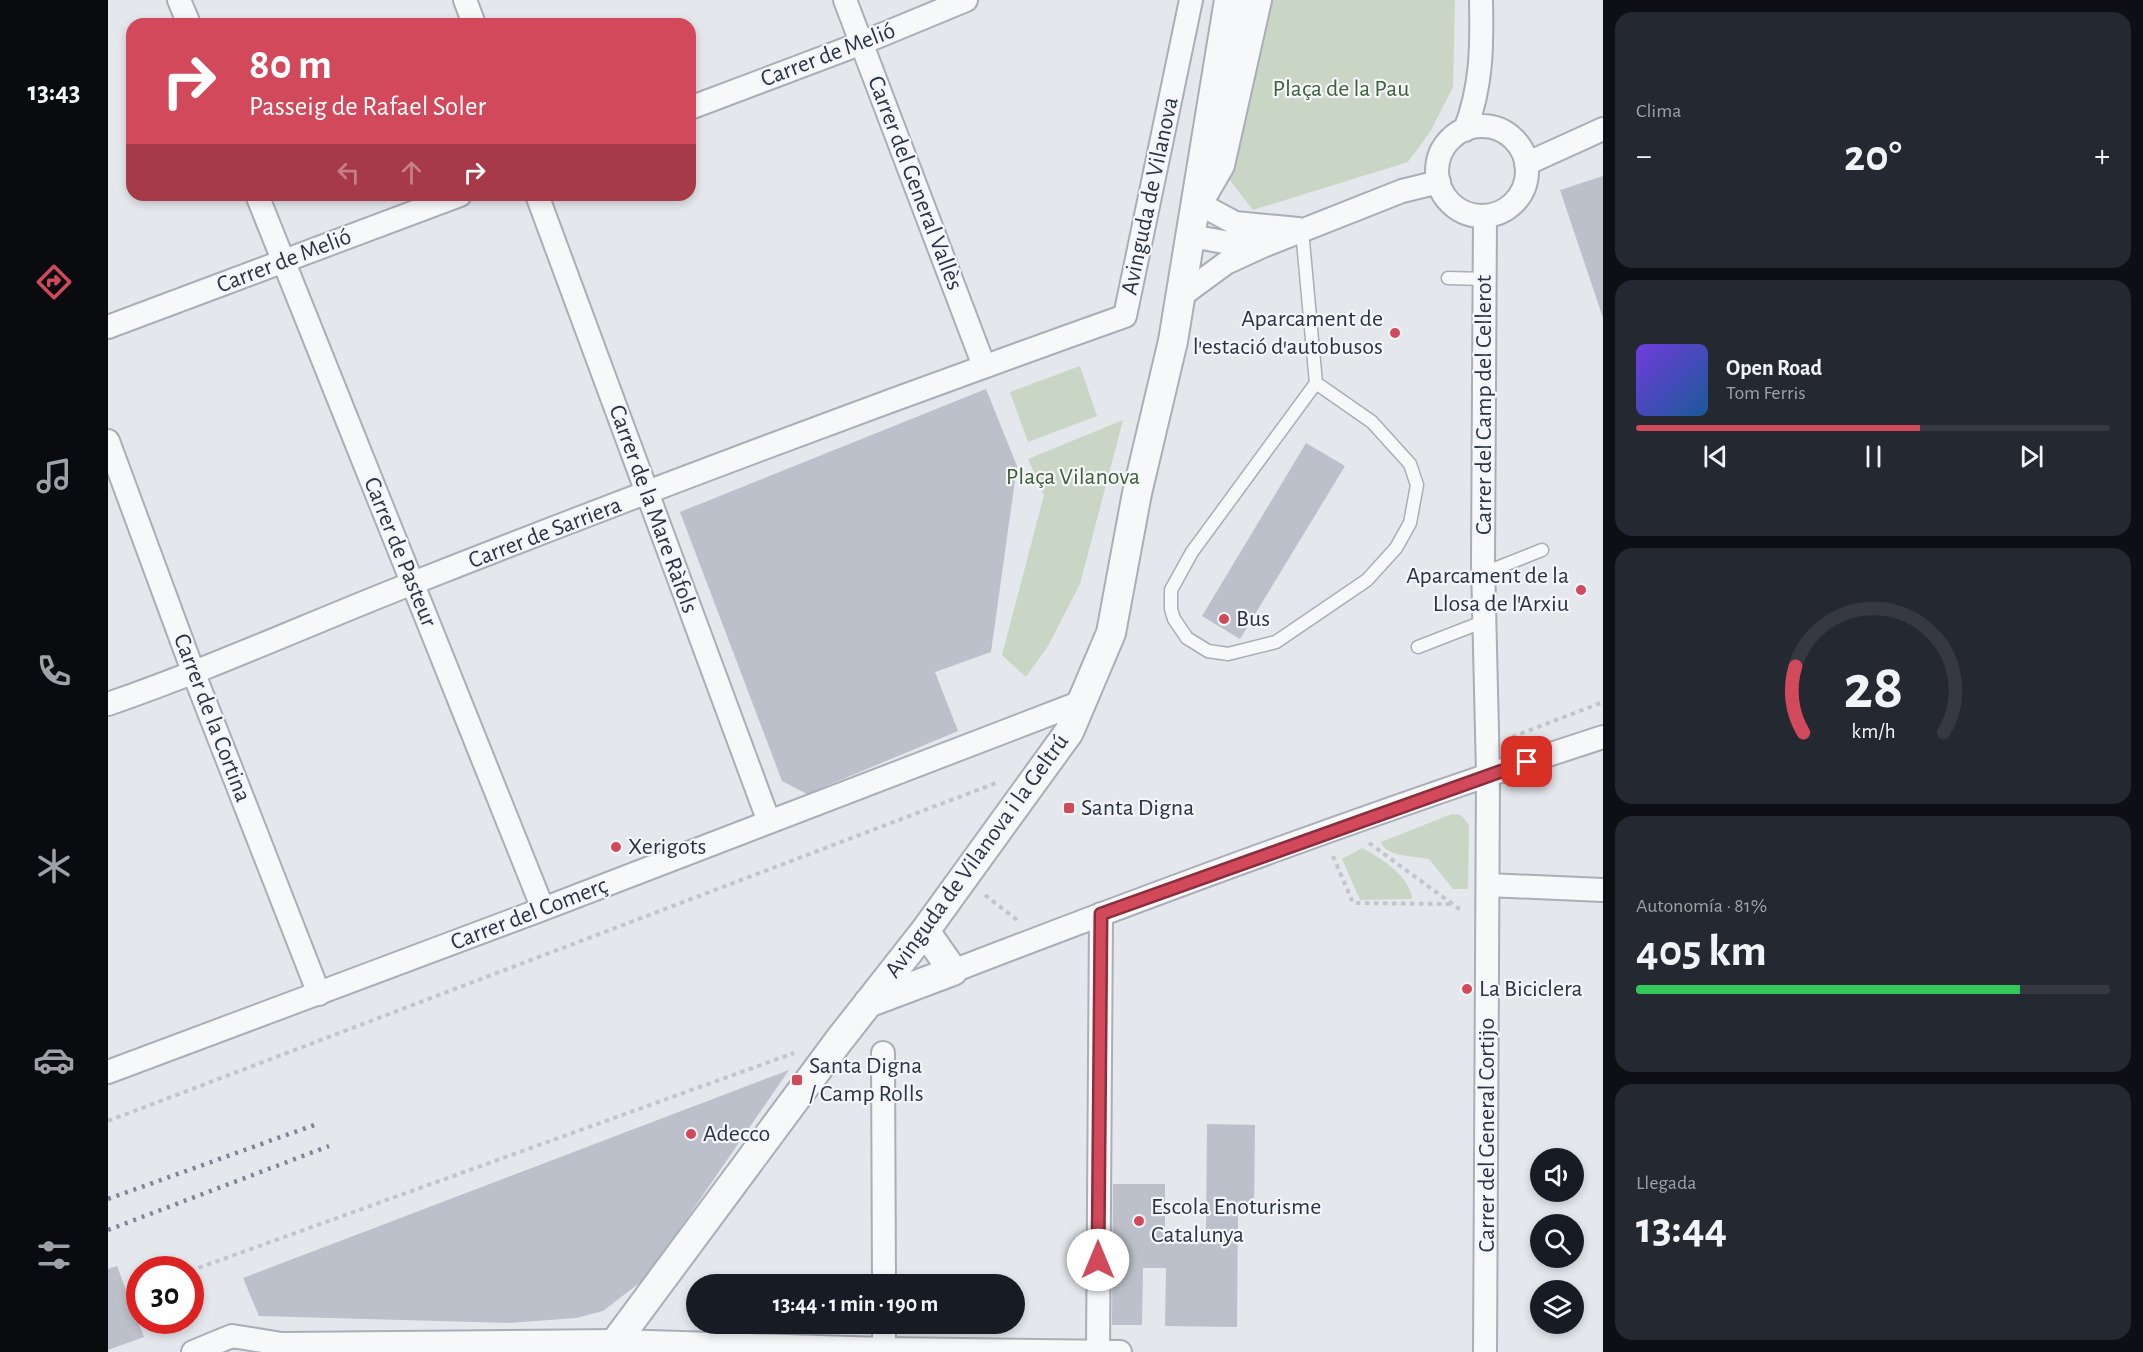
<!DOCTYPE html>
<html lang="es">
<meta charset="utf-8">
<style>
body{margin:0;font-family:"Alegreya Sans",sans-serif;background:#242831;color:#f1f3f6;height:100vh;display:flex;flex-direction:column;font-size:22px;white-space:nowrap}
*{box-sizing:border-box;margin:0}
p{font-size:20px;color:#9ea1a6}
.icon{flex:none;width:33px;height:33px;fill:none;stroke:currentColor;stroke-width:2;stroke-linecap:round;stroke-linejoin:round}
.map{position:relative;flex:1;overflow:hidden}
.details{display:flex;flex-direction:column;gap:12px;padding:12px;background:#0d0f14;width:540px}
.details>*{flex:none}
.top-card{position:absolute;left:18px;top:18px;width:570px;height:183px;border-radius:18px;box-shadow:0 3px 9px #0003;background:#d1495b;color:#fff;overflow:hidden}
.controls{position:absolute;left:1422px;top:1148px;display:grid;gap:12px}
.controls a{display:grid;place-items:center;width:54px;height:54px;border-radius:50%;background:#171b24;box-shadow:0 3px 9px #0003;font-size:30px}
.speed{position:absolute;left:18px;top:1256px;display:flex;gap:12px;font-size:30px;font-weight:700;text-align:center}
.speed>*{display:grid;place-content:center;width:78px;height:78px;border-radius:50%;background:#171b24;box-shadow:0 3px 9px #0003;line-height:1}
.speed .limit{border:9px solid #d22;background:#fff;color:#111}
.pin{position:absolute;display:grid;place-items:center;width:51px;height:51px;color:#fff;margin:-26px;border-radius:12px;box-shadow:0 3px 9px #0006}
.me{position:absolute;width:66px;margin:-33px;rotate:0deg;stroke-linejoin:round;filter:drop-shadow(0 0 4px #0008)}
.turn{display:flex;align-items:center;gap:21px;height:126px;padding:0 24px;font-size:27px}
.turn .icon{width:78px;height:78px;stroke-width:2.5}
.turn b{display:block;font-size:42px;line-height:51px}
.lanes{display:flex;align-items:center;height:57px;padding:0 24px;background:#0003;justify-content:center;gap:30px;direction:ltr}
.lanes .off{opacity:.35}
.big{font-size:45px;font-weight:700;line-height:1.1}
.details .tile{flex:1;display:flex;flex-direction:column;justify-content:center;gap:9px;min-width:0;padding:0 21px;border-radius:18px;background:#242831}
.details .dial{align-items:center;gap:0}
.dial svg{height:156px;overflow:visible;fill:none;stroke:#363941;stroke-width:7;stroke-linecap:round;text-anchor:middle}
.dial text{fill:#f1f3f6;stroke:none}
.song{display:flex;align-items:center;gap:18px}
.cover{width:72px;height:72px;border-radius:9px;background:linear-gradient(135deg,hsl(260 70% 55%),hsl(210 70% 35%))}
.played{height:6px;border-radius:3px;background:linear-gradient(90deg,#d1495b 60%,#363941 60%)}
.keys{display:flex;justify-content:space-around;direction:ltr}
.heat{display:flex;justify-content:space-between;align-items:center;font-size:33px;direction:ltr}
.charge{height:9px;border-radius:4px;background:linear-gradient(90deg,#34c759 81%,#363941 0)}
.trip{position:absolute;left:578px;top:1274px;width:339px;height:60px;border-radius:30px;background:#171b24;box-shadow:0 3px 9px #0003;font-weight:700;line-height:60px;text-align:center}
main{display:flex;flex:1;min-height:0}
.tabs{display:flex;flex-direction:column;width:108px;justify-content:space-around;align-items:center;background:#090b0e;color:#9ea1a6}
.tabs .icon{width:42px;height:42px}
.tabs .selected{color:#d1495b}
.tabs b{font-size:27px;color:#f1f3f6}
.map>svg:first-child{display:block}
.green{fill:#c9d6c5}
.building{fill:#bbc0ca}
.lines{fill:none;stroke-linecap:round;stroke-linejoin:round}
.service-casing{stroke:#a9aeb7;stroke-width:15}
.minor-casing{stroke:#a9aeb7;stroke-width:26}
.tertiary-casing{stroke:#a9aeb7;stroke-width:32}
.path{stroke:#c2c5cb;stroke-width:4;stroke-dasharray:4.5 4.5;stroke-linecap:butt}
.service{stroke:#f7f8fa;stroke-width:12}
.minor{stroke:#f7f8fa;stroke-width:22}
.tertiary{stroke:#f7f8fa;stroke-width:28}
.rail{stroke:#7d8696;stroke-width:4.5;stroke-dasharray:3 6;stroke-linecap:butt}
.route-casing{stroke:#882f3b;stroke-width:15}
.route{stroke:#d1495b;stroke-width:10}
.poi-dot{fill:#d1495b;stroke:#f4f6f9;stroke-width:2}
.labels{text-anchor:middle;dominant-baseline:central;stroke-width:4.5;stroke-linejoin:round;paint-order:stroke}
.street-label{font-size:24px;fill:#2b3445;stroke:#f4f6f9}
.park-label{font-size:24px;fill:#3f6138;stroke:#f4f6f9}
.poi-label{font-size:24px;fill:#2b3445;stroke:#f4f6f9;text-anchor:start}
</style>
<main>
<nav class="tabs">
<b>13:43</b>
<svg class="icon selected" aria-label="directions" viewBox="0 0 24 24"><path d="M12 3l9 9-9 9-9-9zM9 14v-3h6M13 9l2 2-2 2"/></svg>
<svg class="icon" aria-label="music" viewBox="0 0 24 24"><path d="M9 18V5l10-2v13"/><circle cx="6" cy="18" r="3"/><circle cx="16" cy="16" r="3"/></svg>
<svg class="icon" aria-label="phone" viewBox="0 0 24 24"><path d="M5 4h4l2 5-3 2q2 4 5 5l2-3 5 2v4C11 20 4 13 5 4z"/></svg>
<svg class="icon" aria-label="climate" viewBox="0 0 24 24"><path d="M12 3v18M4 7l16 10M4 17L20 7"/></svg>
<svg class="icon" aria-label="car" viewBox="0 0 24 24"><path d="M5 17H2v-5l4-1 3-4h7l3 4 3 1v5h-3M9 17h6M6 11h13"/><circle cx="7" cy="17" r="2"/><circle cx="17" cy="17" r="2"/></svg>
<svg class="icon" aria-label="filters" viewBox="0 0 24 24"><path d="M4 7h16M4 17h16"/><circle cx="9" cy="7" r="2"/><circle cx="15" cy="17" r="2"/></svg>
</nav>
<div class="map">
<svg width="1495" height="1352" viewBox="0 0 1495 1352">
<rect width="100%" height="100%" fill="#e4e7ec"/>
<!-- green -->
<path class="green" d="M1161,0H1347L1345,87L1322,132L1300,162L1145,210L1121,179Z
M972,366L989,416L920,442L902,392Z
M1015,420L972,584L940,646L918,677L894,655L936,495L920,459Z
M1344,814L1353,815L1361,825L1360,889H1345L1321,859C1307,856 1278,857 1273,842Z
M1254,848C1272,857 1303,877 1304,899L1252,900L1234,859Z"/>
<!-- building -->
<path class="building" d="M1495,176V318L1452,190Z
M878,389L909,466L883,652L827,672L850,731L699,794L674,781L572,512Z
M1198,443L1237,466L1132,639L1094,616Z
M681,1070L538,1278L495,1311L468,1318L401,1323L151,1316L135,1278Z
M1099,1124L1147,1125L1146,1209H1130L1129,1327L1057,1326L1058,1268H1035L1034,1325H1004L1005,1184H1057V1233H1098Z
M9,1266L36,1337L0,1350V1269Z"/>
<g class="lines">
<defs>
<path id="service" d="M1194,230L1208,383L1084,552L1063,590V609L1066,619L1079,638L1100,651L1120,654L1168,642L1259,580L1288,548L1302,523L1309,485L1302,464L1264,422L1208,383
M1340,278L1377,279
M1376,573L1434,550
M1310,647L1377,621"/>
<path id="minor" d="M71,0L81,24
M357,0L366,24
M737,0L876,366
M582,108L754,43L858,0
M1329 171a45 45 0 1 1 90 0a45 45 0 1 1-90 0Z
M1357,130C1374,86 1374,46 1373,0
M1418,164L1495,129
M149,195L435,909
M429,195L661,822
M1090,203L1127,223L1190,229
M1377,216L1375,564L1380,774L1377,1352
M1083,236L1127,244L1153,246
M1073,296L1118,263L1155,246L1294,191L1331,182
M0,327L352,195
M0,441L86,674L211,994
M0,704C104,668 203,623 305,583C541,490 778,401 1017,316L1083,0
M1380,885L1495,890
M845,971C1060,888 1276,808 1495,737
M775,1053L776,1284
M0,1072L435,909L976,701
M776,1323V1352
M85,1352L124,1336L174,1344L508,1341L776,1349L1012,1352
M990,1352L993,914"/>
<path id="tertiary" d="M1094,196L1112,165L1149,0
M760,1003L845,971L817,931
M500,1352L732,1039L817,931L961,732L1003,633L1029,493L1065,341L1121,0"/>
</defs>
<!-- service casing -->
<use href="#service" class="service-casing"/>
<!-- minor casing -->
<use href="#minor" class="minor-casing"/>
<!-- tertiary casing -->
<use href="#tertiary" class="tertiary-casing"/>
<!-- path -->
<path class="path" d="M1404,737L1495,702
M1261,843L1354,911
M1225,856L1245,903L1343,904
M877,895L909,920
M0,1121L888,783
M82,1271L686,1053"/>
<!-- service -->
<use href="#service" class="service"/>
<!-- minor -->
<use href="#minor" class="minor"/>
<!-- tertiary -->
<use href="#tertiary" class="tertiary"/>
<!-- rail -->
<path class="rail" d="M0,1199L209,1124
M0,1230L221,1146"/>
</g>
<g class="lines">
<defs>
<path id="route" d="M990,1260L993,914L1419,762"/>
</defs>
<!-- route casing -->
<use href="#route" class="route-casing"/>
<!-- route -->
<use href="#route" class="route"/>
</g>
<!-- markers -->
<g class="poi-dot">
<circle cx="1287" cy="333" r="6"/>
<circle cx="1473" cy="590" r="6"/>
<circle cx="1116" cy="619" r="6"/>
<rect x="955" y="802" width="12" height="12" rx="3"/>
<circle cx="508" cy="847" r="6"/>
<circle cx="1359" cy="989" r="6"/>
<rect x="683" y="1074" width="12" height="12" rx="3"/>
<circle cx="583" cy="1134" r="6"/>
<circle cx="1031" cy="1221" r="6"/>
</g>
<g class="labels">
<!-- street labels -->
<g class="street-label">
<text transform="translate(720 55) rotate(-21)">Carrer de Melió</text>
<text transform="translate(807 183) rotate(69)">Carrer del General Vallès</text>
<text transform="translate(1042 196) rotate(-78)">Avinguda de Vilanova</text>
<text transform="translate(176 261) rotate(-21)">Carrer de Melió</text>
<text transform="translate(1376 405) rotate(-90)">Carrer del Camp del Cellerot</text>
<text transform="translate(545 509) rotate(70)">Carrer de la Mare Ràfols</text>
<text transform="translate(437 533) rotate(-21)">Carrer de Sarriera</text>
<text transform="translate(292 552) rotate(68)">Carrer de Pasteur</text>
<text transform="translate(104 718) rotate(69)">Carrer de la Cortina</text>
<text transform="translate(869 856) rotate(-54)">Avinguda de Vilanova i la Geltrú</text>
<text transform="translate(421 914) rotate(-21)">Carrer del Comerç</text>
<text transform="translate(1379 1135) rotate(-90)">Carrer del General Cortijo</text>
</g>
<!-- park labels -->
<g class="park-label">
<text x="1233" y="89">Plaça de la Pau</text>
<text x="965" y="477">Plaça Vilanova</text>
</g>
<!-- poi labels -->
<g class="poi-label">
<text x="1275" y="319" text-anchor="end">Aparcament de<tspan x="1275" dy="28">l'estació d'autobusos</tspan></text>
<text x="1461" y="576" text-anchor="end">Aparcament de la<tspan x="1461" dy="28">Llosa de l'Arxiu</tspan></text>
<text x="1128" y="619">Bus</text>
<text x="973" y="808">Santa Digna</text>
<text x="520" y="847">Xerigots</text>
<text x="1371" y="989">La Biciclera</text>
<text x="701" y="1066">Santa Digna<tspan x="701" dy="28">/ Camp Rolls</tspan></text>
<text x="595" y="1134">Adecco</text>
<text x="1043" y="1207">Escola Enoturisme<tspan x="1043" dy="28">Catalunya</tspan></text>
</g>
</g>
</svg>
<div class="controls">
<a><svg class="icon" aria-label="sound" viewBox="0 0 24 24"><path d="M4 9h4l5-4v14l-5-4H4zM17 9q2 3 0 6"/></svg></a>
<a><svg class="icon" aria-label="search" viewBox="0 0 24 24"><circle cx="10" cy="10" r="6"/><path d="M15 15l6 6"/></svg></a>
<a><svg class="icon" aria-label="layers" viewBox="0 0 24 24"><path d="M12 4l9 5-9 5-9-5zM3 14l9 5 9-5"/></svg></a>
</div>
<div class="speed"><div class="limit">30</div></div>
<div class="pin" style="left:1419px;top:762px;background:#d93025"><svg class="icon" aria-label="arrive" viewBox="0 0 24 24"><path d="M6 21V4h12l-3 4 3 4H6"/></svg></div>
<svg class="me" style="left:990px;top:1260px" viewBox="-20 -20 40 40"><circle r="19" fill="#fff"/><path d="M0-13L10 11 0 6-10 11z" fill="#d1495b"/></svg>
<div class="trip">13:44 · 1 min · 190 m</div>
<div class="top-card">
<div class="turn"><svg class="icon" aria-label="right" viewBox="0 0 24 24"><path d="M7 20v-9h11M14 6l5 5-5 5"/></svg><div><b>80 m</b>Passeig de Rafael Soler</div></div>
<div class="lanes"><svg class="icon off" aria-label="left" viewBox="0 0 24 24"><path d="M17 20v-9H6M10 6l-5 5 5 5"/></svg><svg class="icon off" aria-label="ahead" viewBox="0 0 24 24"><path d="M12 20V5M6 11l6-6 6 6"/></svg><svg class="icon" aria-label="right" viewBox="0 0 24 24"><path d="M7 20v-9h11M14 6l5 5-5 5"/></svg></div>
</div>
</div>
<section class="details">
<div class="tile"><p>Clima</p>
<div class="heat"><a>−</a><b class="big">20°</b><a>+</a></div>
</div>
<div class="tile">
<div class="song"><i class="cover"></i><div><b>Open Road</b><p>Tom Ferris</p></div></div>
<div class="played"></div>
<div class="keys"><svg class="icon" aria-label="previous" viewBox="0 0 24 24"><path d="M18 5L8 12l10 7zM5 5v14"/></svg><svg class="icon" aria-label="pause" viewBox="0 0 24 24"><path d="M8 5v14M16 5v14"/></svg><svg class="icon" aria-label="next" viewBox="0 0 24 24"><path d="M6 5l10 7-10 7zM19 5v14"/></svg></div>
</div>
<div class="tile dial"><svg viewBox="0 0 100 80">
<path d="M14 69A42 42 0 1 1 86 69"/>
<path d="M14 69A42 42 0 0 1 10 35" stroke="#d1495b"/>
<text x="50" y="56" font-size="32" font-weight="700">28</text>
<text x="50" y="72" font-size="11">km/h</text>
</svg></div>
<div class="tile"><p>Autonomía · 81%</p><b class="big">405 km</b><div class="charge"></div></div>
<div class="tile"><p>Llegada</p><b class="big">13:44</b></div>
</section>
</main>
